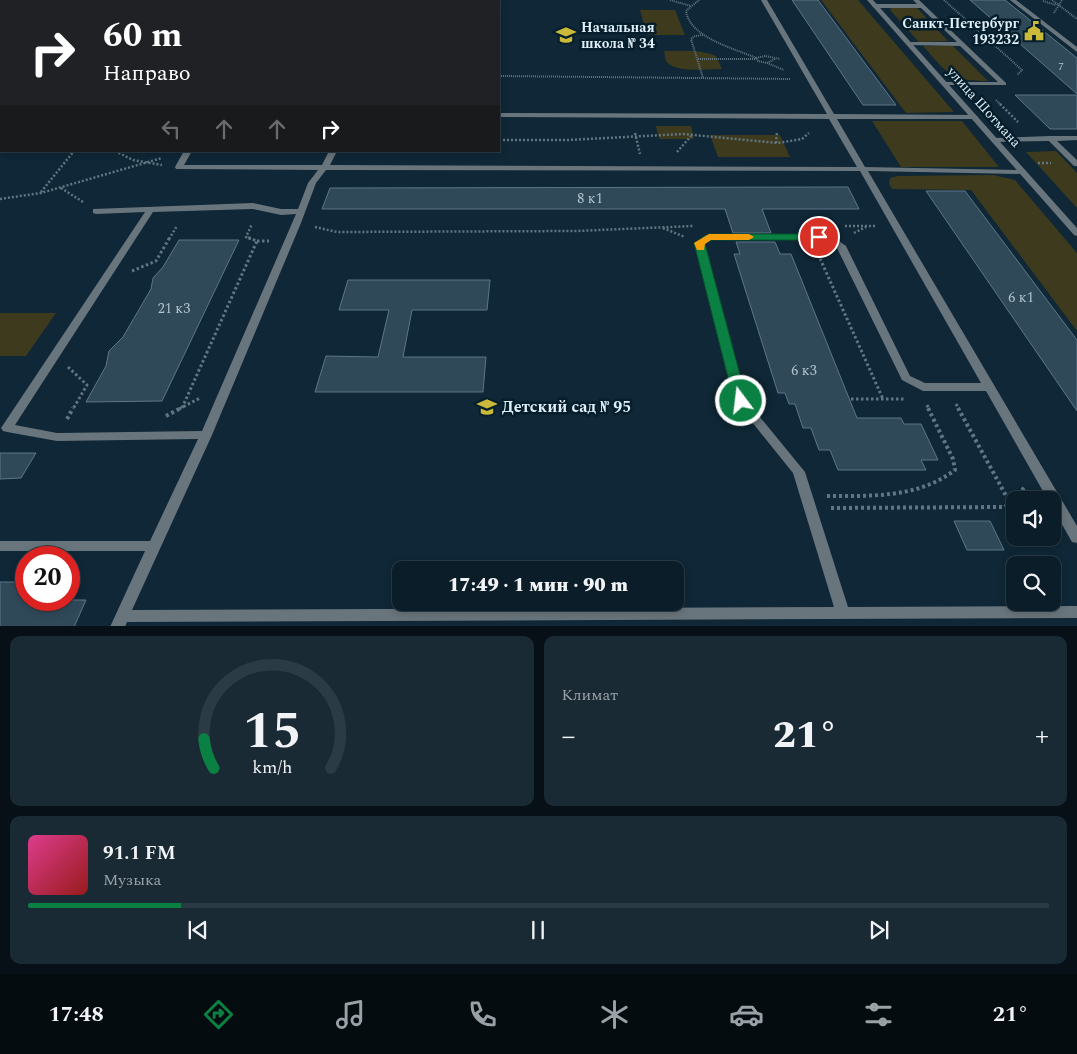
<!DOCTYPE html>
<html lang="ru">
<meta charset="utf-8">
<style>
body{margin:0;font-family:Spectral,serif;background:#192a34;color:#f1f3f6;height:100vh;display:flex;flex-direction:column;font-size:19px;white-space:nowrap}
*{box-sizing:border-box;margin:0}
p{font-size:16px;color:#9aa2a8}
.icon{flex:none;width:28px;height:28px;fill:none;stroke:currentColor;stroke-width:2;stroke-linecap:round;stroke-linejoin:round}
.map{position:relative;height:626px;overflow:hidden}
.details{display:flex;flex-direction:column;gap:10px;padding:10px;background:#061016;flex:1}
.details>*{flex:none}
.banner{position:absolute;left:0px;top:0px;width:500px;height:152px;box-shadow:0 2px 8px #0003,0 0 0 1px #2b3b45;background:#202124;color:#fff;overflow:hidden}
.tools{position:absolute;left:1006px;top:491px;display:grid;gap:10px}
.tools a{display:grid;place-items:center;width:55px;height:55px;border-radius:10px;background:#0b1d28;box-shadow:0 2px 8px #0003,0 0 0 1px #2b3b45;font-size:25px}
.speed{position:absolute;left:15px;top:546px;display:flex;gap:10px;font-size:25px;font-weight:700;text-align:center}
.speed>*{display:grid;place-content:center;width:65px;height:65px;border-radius:50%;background:#0b1d28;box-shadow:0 2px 8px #0003,0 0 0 1px #2b3b45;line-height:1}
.speed .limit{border:8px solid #d22;background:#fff;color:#111}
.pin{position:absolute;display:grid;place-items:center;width:42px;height:42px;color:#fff;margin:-21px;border:2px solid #fff;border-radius:50%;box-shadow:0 1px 5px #0007}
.me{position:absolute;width:55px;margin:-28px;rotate:345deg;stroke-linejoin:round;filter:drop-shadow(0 0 4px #0008)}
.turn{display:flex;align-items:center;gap:18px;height:105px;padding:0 20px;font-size:22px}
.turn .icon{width:65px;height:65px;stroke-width:2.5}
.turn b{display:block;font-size:35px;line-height:42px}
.lanes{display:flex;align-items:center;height:48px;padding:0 20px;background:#0003;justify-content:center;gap:25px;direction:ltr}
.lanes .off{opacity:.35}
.big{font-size:38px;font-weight:800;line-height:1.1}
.details .card{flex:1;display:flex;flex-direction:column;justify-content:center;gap:8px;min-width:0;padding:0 18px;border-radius:10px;background:#192a34}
.details .dial{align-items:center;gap:0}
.dial svg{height:130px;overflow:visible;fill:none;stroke:#2b3b45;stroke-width:7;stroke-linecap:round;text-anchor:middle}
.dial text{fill:#f1f3f6;stroke:none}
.song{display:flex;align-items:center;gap:15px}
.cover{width:60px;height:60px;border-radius:8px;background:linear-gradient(135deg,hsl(330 70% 55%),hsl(0 70% 35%))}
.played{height:5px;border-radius:2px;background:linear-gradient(90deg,#0b8043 15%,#2b3b45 15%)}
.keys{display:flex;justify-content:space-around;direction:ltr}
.heat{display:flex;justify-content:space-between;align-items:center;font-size:28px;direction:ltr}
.details .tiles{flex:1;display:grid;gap:10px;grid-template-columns:1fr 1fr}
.card:last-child{grid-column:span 2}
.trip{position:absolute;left:392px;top:561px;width:292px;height:50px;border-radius:10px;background:#0b1d28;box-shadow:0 2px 8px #0003,0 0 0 1px #2b3b45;font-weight:800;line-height:50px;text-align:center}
.tab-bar{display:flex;height:80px;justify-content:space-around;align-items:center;background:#040c10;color:#9aa2a8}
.tab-bar .icon{width:35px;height:35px}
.tab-bar .selected{color:#0b8043}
.tab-bar b{font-size:22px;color:#f1f3f6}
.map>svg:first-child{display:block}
.green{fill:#3e3a1d}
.building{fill:#304959;stroke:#5d7788}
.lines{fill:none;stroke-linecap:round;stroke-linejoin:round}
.path-far3{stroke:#617682;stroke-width:2;stroke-dasharray:1 1;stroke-linecap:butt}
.path-far2{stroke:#617682;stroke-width:2.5;stroke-dasharray:2 2;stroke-linecap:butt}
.path-far1{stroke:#617682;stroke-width:3;stroke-dasharray:2.5 2.5;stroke-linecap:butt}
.path{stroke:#617682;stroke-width:4;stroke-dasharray:3 3;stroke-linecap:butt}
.service{fill:#69757c;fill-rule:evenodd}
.minor{fill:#69757c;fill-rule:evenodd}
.route{fill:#0b8043;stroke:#07532c}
.slow{fill:#f59e0b}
.labels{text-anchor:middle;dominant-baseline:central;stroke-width:5;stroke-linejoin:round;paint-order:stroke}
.far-number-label{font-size:11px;fill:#b3c5d0}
.far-poi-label{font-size:14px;font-weight:bold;fill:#dfeef7;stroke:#051e2c;text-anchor:end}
.far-street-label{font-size:14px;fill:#dfeef7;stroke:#051e2c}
.number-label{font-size:14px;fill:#b3c5d0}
.poi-label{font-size:16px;font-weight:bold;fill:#dfeef7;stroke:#051e2c;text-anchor:start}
</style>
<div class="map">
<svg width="1077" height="627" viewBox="0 0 1077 627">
<rect width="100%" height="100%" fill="#0f2736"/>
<!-- green -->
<path class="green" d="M821,0H858L954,112L906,113Z
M891,8H917L948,41L919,42L890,10Z
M640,10H675L685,35H647Z
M923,46H953L988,81C950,81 947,73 923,46Z
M664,51C681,51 700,49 716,56L722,69C710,69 675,73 667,62C665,60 665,54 664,51Z
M872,121H962L999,167H901Z
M656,126H691L694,139H659Z
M710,135H780L790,157H718Z
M1056,151L1077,173V208L1026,152Z
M993,175L1015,180L1077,253V331L971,190L892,189L889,183L890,178L898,176Z
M0,313H56L26,356H0Z"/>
<!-- building -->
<path class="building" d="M792,0H818L896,105H863Z
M970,0H1005L1077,58V94Z
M1015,95H1077V129H1050Z
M848,187L859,209H762L771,233H733L725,209H322L330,188Z
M926,191H965L1077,340V411Z
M179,240H239L162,401L86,402L106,366L109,351L123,337L151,289L153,278L163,267Z
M736,242H775L780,254H791L857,418H901L904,424H921L938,460H921L926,470H838L830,450H819L811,428H803L795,404H789L785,393H778L734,254H740Z
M348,280H490L487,310H412L403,357H486L483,392H315L326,356L378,357L389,310H339Z
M0,453H36L21,478L0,479Z
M954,521H990L1004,550H967Z
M0,582H26V600H86L74,627H0Z"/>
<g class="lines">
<!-- path-far3 -->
<path class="path-far3" d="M223,0L229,1
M670,0L691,6
M699,0L686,11C690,38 734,48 756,58
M944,0L1022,70L1017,75
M1052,0L1077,19
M135,1L144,0
M1043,1L1056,5
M1054,13L1062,0
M703,35L695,36L691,39L703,78
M698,59H755
M775,59L767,63L758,61L756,58L765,56L780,59
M767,63L784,70
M499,76L791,79
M996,100L1001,105"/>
<!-- path-far2 -->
<path class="path-far2" d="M1000,104L1018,122
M635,133L640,154
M499,140H568L683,134L778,143L802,139L809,133
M776,143L777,132
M115,151L133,160L162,165
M677,152L691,136
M1038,163H1051
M61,188L83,202
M41,192L74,151
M0,199L41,193L162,158
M845,226H876
M315,227L337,232L576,231L693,226
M663,228L685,237
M854,233L866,227
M169,239L177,226
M251,239L246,237L252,224"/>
<!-- path-far1 -->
<path class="path-far1" d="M257,241H269
M818,254L883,399
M132,271L156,261L170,237
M68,367L87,385L73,409
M851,399H905
M956,404L959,409
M927,405L929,409
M182,408L257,241L247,237
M179,409L200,398"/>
<!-- path -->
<path class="path" d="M958,408L1010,503
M166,416L181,408
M67,419L73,408
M827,496C872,496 918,498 955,470L953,459L928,408
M831,508L1005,507L1026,486"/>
<!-- service -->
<path class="service" d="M378,0H384V1H378Z
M761,0H767L834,114L974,115L978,117L974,119H837L865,167L1023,170L1027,172L1023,174L868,171L1077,526V543L1072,542L1052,507V500H1048L986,391H923L902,380L837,248L829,242L819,240H711L704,244L746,400L805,472L848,607L1077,606V618L127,622L125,627H110L145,551H0V541H150L198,439L57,441L7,432L3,431L1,428L145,212L96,214L93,213V209L253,203L281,209H298L308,183L318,170L176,169L175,167L184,151H192L184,165H322L329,151H337L330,165L857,167L829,119L499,117V113L827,114ZM326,170L860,171L981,383H925L910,376L846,246L835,238L819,234L706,235L695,243L735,401L793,473L834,607L132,610L212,435L301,223L316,183ZM253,209L281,215L296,214L202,431L57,433L15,425L153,212Z
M913,0H919L1006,83V85H943L942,84L945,82H998L960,46L907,45L906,44L909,42H957L921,8H875L872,6L875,4H917Z
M1010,0H1016L1077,47V52Z
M0,135H1V139H0Z
M1050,136H1077V140L1057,141L1077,160V166H1074L1049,141L995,142L991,140L995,138Z"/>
<!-- minor -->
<path class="minor" d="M867,0H873L1077,228V236L1074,235Z"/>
</g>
<!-- route -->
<path class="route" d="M709,234H819L824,237L819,240H711L705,244L747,401L741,405L734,401L694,243Z"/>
<!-- slow -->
<path class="slow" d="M709,234H749L754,237L749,240H711L705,244L704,250H697L694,243Z"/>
<!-- icons -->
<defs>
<symbol id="civic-bare" viewBox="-9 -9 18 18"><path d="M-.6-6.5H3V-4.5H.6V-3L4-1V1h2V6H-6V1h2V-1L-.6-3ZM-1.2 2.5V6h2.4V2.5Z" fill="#cbba39" stroke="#051e2c" stroke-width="2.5" paint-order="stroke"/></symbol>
<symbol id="school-bare" viewBox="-9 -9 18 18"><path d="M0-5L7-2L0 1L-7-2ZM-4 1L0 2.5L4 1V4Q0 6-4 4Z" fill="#cbba39" stroke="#051e2c" stroke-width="2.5" paint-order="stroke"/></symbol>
</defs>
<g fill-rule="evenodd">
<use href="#civic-bare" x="1020" y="17" width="28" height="28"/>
<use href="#school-bare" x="552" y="21" width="28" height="28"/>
<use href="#school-bare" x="473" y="393" width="28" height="28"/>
</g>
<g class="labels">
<!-- far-number labels -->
<g class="far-number-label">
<text x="1061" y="66">7</text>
</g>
<!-- far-poi labels -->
<g class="far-poi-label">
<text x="1019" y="23">Санкт-Петербург<tspan x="1019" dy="16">193232</tspan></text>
<text x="581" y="27" text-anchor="start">Начальная<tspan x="581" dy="16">школа № 34</tspan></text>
</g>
<!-- far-street labels -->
<g class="far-street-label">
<text transform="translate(984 107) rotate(48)">улица Шотмана</text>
</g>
<!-- number labels -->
<g class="number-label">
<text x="590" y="198">8 к1</text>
<text x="1021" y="297">6 к1</text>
<text x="174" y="308">21 к3</text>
<text x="804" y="370">6 к3</text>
</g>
<!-- poi labels -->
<g class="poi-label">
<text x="502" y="407">Детский сад № 95</text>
</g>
</g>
</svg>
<div class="tools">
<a><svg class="icon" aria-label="sound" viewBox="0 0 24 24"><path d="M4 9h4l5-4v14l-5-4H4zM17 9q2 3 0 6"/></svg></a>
<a><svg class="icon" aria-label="search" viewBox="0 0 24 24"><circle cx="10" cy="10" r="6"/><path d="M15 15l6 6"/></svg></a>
</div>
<div class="speed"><div class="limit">20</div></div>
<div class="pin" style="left:819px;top:237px;background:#d93025"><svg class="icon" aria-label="arrive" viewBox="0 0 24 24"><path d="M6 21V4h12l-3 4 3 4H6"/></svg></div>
<svg class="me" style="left:741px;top:401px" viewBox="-20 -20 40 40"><circle r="17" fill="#0b8043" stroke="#fff" stroke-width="3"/><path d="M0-11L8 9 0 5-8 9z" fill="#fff"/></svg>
<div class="trip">17:49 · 1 мин · 90 m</div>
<div class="banner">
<div class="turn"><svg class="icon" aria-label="right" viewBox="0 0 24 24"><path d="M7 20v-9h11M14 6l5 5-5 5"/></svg><div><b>60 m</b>Направо</div></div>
<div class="lanes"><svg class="icon off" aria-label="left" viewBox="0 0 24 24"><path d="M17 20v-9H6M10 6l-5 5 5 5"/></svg><svg class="icon off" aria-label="ahead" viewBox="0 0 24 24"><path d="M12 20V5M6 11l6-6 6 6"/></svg><svg class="icon off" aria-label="ahead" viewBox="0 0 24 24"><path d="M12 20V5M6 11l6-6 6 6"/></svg><svg class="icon" aria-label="right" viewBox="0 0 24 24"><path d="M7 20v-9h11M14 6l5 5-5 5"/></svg></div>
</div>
</div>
<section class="details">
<div class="tiles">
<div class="card dial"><svg viewBox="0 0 100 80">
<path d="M14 69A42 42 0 1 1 86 69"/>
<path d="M14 69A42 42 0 0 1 8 51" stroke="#0b8043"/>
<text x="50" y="56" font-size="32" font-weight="700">15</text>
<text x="50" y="72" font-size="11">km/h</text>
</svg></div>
<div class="card"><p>Климат</p>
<div class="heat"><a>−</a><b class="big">21°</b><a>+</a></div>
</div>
<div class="card">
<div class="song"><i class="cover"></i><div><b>91.1 FM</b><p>Музыка</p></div></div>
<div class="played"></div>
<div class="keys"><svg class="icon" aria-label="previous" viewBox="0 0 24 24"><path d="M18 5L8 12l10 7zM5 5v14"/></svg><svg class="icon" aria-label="pause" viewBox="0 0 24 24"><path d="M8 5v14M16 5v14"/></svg><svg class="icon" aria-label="next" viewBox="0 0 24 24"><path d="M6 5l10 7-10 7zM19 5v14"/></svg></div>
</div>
</div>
</section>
<nav class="tab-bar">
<b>17:48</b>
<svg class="icon selected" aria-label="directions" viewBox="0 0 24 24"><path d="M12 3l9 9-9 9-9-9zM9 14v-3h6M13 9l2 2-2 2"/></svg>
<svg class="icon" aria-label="music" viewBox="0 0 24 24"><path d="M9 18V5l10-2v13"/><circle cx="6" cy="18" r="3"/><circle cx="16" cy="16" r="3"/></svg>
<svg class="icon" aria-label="phone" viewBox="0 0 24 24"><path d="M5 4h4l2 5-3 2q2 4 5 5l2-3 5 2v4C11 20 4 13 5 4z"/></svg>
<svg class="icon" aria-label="climate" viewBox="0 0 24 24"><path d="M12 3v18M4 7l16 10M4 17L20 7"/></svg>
<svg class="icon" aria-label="car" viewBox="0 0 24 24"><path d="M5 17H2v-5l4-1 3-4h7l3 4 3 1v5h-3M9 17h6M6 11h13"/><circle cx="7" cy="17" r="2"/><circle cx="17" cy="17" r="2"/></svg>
<svg class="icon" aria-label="filters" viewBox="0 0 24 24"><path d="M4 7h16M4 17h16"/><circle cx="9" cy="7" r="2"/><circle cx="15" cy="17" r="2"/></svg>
<b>21°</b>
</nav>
